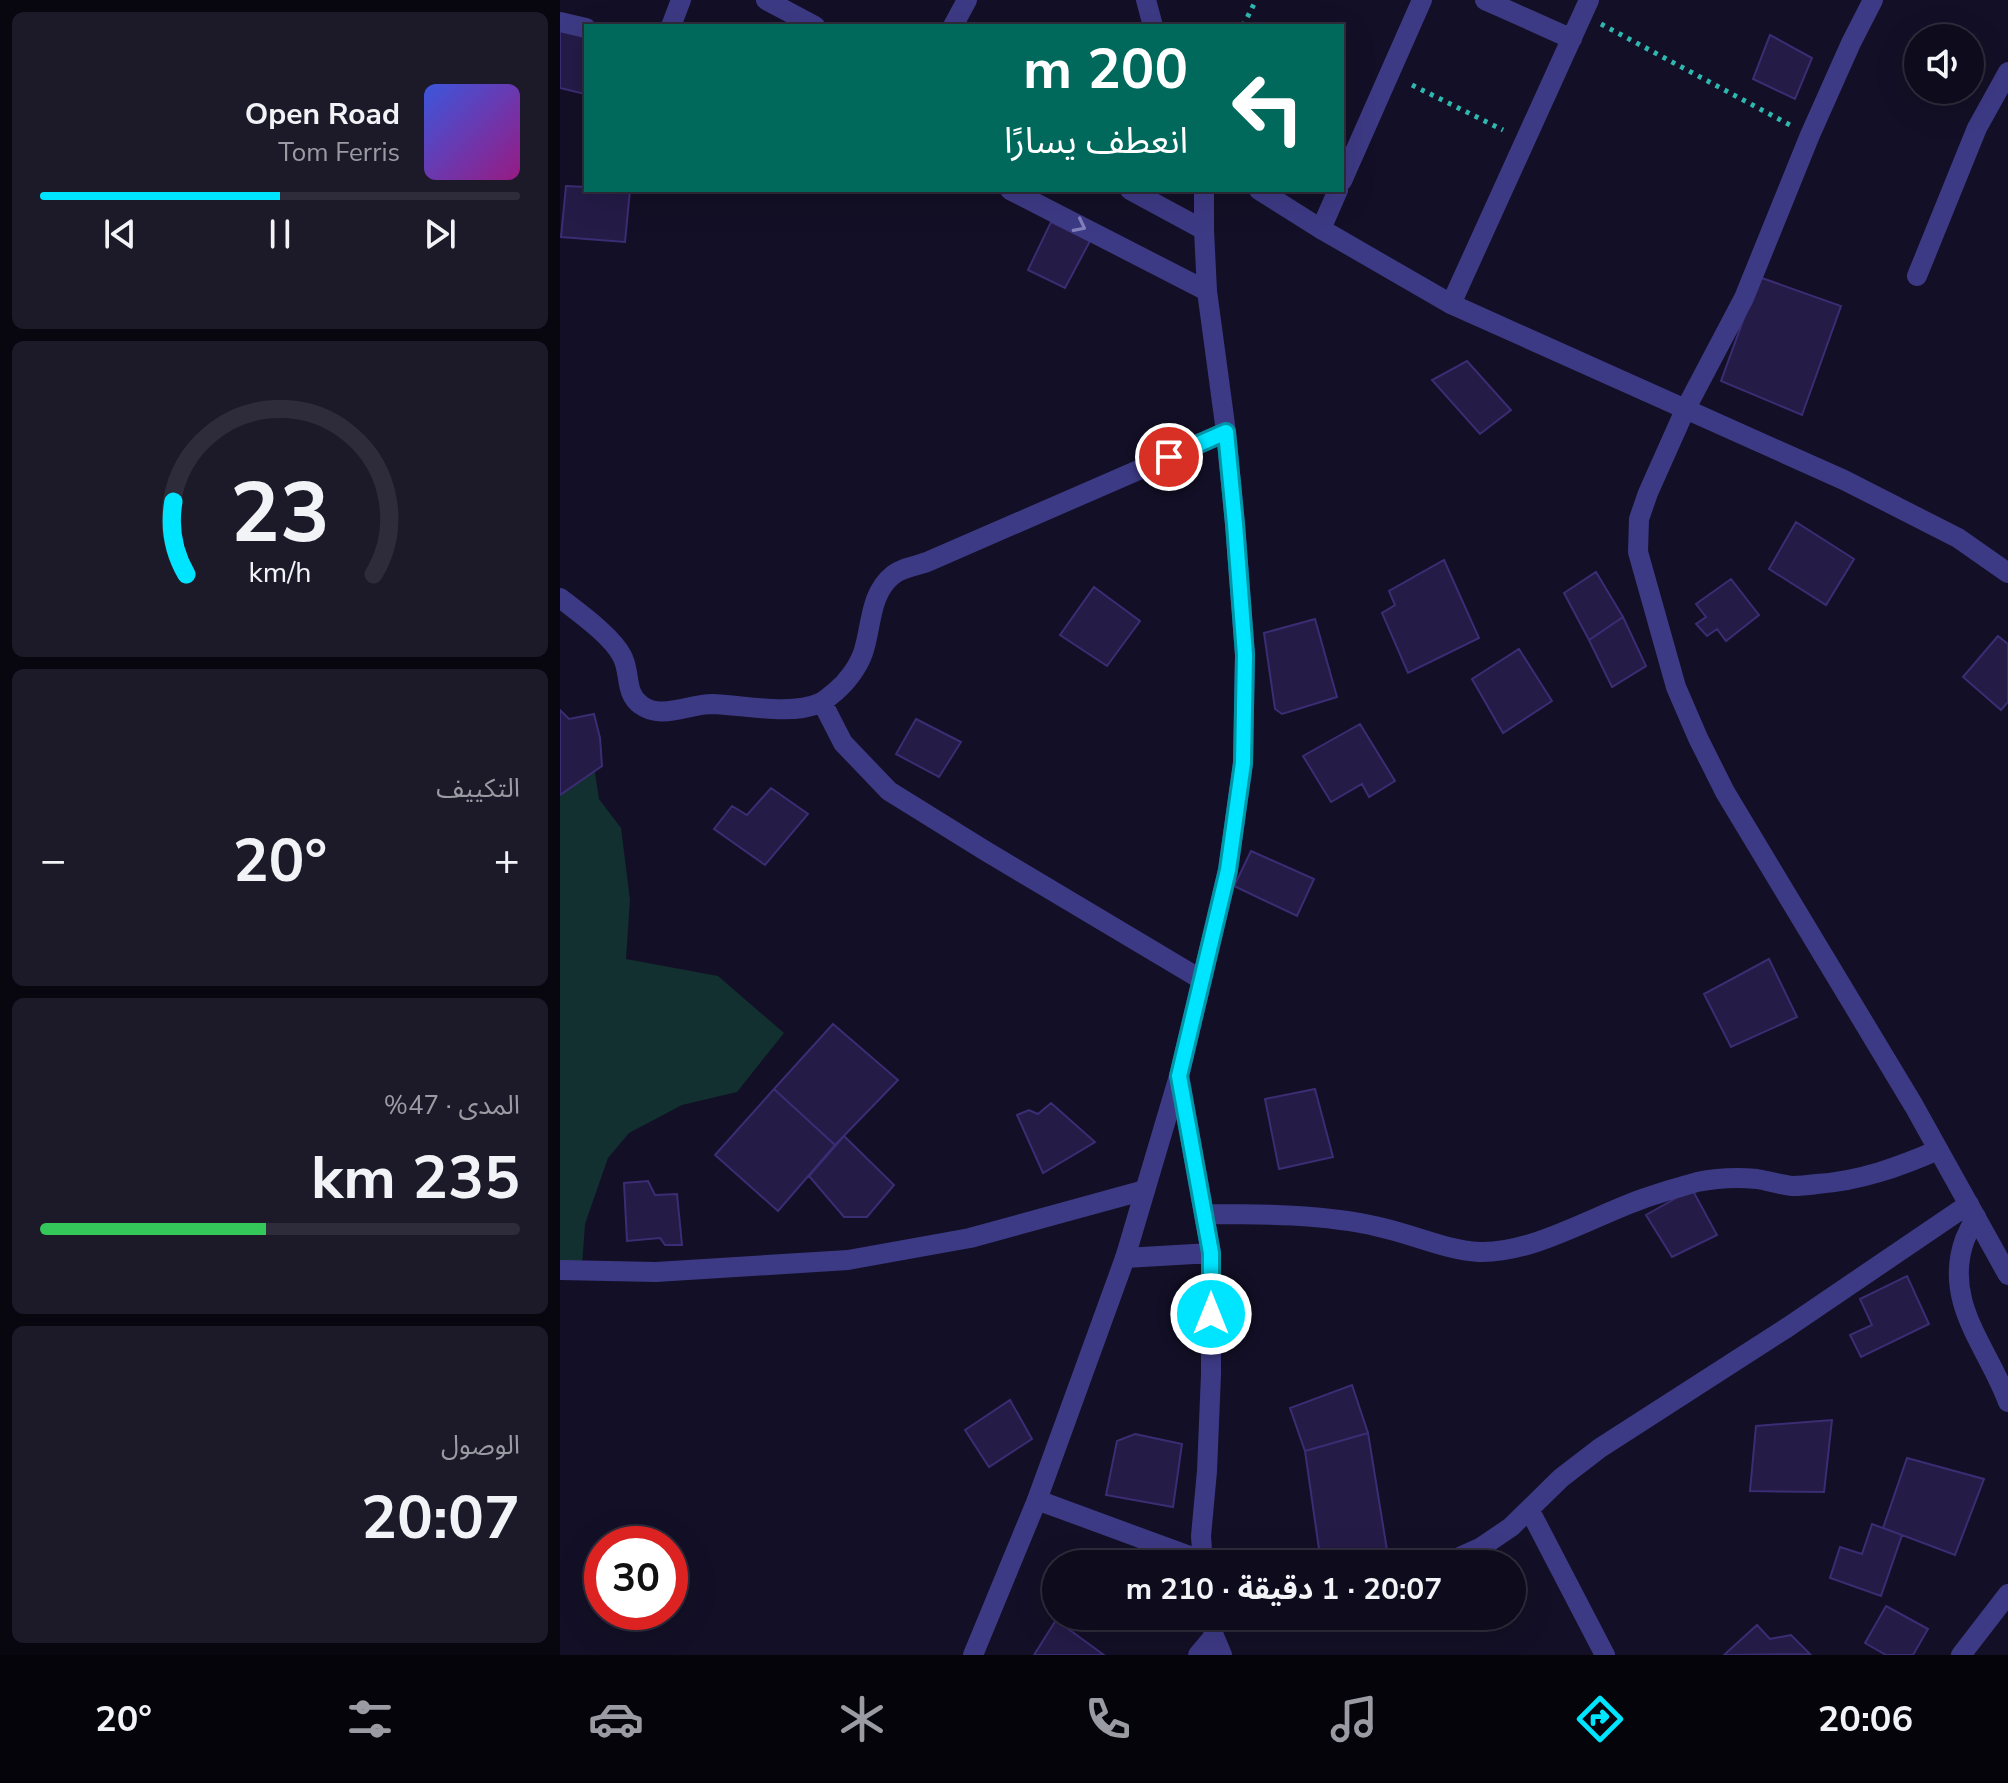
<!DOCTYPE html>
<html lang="ar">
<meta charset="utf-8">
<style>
body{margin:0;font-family:"Nunito Sans","Noto Sans Arabic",sans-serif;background:#1c1929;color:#f1f3f6;direction:rtl;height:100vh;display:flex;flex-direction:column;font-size:30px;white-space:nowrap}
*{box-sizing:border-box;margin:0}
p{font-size:26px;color:#9b9ba3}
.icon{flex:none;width:44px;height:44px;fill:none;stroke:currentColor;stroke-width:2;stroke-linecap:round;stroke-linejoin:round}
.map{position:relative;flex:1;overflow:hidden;direction:ltr}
.sheet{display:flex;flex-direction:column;gap:12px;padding:12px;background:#08060f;width:560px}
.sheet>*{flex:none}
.banner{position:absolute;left:24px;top:24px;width:760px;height:168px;border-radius:0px;box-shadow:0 8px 32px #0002,0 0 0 2px #2e2b3b;direction:rtl;background:#00695c;color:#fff;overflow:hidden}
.buttons{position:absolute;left:1344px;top:24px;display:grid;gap:16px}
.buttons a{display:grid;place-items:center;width:80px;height:80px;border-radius:50%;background:#0e0b1c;box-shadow:0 8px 32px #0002,0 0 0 2px #2e2b3b;font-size:40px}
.speed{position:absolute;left:24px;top:1526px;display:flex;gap:16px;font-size:40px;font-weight:700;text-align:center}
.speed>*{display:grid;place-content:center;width:104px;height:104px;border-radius:50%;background:#0e0b1c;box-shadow:0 8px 32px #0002,0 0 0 2px #2e2b3b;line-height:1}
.speed .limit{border:12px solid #d22;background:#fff;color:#111}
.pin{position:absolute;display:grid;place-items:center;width:68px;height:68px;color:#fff;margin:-34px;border:4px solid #fff;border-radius:50%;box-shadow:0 2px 8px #0007}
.me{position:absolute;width:88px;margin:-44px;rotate:0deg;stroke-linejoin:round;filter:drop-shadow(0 0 6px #0008)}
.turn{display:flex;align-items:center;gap:28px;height:168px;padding:0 24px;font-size:36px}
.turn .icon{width:104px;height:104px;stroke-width:2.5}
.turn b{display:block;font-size:56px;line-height:68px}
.big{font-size:60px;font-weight:700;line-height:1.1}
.sheet .tile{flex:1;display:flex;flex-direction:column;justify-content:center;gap:12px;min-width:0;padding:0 28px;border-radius:12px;background:#1c1929}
.sheet .dial{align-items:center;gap:0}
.dial svg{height:208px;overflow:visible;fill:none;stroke:#2e2b3b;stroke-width:7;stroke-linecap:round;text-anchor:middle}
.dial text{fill:#f1f3f6;stroke:none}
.song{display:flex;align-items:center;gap:24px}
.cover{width:96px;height:96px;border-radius:12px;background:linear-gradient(135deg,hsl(230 70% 55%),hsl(310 70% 35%))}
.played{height:8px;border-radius:4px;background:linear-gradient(90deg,#00e5ff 50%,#2e2b3b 50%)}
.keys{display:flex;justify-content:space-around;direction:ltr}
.heat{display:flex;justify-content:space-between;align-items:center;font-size:44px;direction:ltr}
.charge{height:12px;border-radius:6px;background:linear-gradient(90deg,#34c759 47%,#2e2b3b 0)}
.trip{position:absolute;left:482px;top:1550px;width:484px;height:80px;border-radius:40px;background:#0e0b1c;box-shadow:0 8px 32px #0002,0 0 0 2px #2e2b3b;font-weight:700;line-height:80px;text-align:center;direction:rtl}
.tab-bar{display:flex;height:128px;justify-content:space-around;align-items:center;background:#06040b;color:#9b9ba3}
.tab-bar .icon{width:56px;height:56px}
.tab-bar .current{color:#00e5ff}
.tab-bar b{font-size:36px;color:#f1f3f6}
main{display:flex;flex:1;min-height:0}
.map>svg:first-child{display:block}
.green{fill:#12302f}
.building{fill:#241b47;stroke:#3b2d73;stroke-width:2}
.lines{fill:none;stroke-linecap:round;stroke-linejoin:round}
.path{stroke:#2fb8b0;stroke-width:5;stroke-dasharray:4 6;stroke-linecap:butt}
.minor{stroke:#3d3a85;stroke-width:20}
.tertiary{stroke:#3d3a85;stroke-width:20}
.oneway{stroke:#837fbc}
.route-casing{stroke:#0095a6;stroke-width:20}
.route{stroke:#00e5ff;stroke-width:14}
</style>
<main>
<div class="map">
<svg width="1448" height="1655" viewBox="0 0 1448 1655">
<rect width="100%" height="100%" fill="#130f26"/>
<!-- green -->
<path class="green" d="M33,760L39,799L61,828L70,900L66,959L158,976L224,1033L177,1092L122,1105L69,1133L48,1158L25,1224L22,1266L0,1265V783Z"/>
<!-- building -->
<path class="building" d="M0,28L26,34L25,94L0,88Z
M1210,35L1252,58L1235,99L1193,79Z
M6,186L26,187V190H70L65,242L1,237Z
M491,222L530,241L505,288L468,270Z
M1199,277L1281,306L1242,415L1161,381Z
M907,361L951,410L920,434L872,380Z
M1236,522L1294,559L1266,605L1209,569Z
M884,560L919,638L848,673L822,613L835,605L829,591Z
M1036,572L1063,617L1029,640L1004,593Z
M1171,579L1199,615L1166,641L1157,629L1147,636L1136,624L1146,617L1136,604Z
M534,587L580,621L547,666L500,635Z
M1063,617L1086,666L1052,687L1029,640Z
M755,619L777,697L722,714L715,709L704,633Z
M1438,636L1448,644V702L1441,710L1403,677Z
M959,649L992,701L943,733L912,679Z
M0,710L9,719L34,714L40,738L42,766L0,795Z
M356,719L401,742L379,777L336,754Z
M800,724L835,781L809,797L802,784L771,802L743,756Z
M211,788L248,814L205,865L154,829L172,806L187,815Z
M691,851L754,879L737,916L674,886Z
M1209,959L1237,1017L1171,1047L1144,994Z
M273,1024L338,1080L275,1145L214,1089Z
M214,1089L275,1145L218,1211L155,1155Z
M755,1089L773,1157L719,1169L705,1099Z
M491,1103L535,1142L483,1173L457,1115L469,1110L478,1114Z
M284,1136L334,1185L307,1217H284L249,1176Z
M88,1181L95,1195L117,1194L122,1245H105L100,1238L67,1241L64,1183Z
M1132,1189L1157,1235L1112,1257L1086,1215Z
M1347,1276L1369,1324L1301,1357L1290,1335L1312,1325L1300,1299Z
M792,1385L808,1433L745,1451L730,1408Z
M450,1400L472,1439L429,1467L405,1430Z
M1272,1420L1264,1492L1190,1491L1196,1426Z
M808,1433L827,1550L760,1556L745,1451Z
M575,1434L622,1444L613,1507L546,1495L557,1441Z
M1347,1458L1424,1479L1395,1555L1323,1528Z
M1312,1524L1342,1535L1321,1596L1270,1578L1280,1547L1302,1554Z
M1326,1606L1368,1629L1353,1655H1326L1305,1643Z
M496,1620L544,1655H474Z
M1197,1625L1210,1639L1231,1635L1250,1654L1164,1655Z"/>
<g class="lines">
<!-- path -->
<path class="path" d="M1041,24L1230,125
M683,26L696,0
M852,85L943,130"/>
<!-- minor -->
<path class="minor" d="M206,0L255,26
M925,0L1012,39
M0,22L26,28
M111,26L121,0
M393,26L407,0
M782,181L862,0
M450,190L647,291
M570,190L644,230
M761,229L778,190
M1357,276L1417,128L1448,72
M891,304L1029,0
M1125,410L1184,298L1250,135L1291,43L1313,0
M0,598C18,612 52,636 62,656C71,672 64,693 81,705C100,720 129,704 152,704C184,705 231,716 260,703C266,700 271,695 275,692C287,682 298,667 303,653C312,627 309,594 333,575C341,568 356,566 367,562L666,432
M262,702L283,743L329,791L424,850L642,980
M619,1076L651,1253V1374L647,1471L641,1536L643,1564
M644,1214C700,1214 765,1214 819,1227C852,1234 885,1250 919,1252C972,1254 1035,1215 1085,1198C1101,1192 1120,1187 1137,1182C1157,1178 1177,1177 1197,1179C1209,1181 1221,1185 1233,1186C1241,1186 1249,1185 1257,1184C1300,1181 1339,1167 1378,1150
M1416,1217C1412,1224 1408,1232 1405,1239C1382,1302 1428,1347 1448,1402
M565,1258L651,1253
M0,1270L96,1272L288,1260L410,1238L585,1190
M477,1500L643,1561
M969,1509L1045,1655
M884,1564L920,1548L951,1527L1001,1478L1040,1448L1228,1327L1409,1204
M650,1616L654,1636L662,1655
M638,1655L654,1636
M1401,1655L1448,1594"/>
<!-- tertiary -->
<path class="tertiary" d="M586,0L593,26
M699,190L761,229L891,304L1284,480L1398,538L1448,573
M1125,410L1088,493L1079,519L1078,552L1116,687L1138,738L1165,792L1354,1106L1448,1275
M413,1655L477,1500L565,1258L619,1076L668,870L683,763L685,655L675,524L666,432L647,291L644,230V190"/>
</g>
<!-- one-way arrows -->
<defs><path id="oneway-chevron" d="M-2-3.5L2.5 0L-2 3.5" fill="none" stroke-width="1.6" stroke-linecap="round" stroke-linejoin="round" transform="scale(2)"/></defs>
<use class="oneway" href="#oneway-chevron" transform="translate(520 226) rotate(27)"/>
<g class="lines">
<defs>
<path id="route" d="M609,457L666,432L675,524L685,655L683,763L668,870L619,1076L651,1253V1314"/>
</defs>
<!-- route casing -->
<use href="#route" class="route-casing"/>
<!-- route -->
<use href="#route" class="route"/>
</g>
</svg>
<div class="buttons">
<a><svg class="icon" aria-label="sound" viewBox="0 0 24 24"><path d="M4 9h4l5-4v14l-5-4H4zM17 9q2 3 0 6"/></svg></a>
</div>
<div class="speed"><div class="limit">30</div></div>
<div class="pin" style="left:609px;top:457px;background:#d93025"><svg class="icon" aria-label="arrive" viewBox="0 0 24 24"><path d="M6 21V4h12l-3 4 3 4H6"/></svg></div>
<svg class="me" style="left:651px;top:1314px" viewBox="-20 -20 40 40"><circle r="17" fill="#00e5ff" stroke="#fff" stroke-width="3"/><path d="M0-11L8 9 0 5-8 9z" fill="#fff"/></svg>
<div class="trip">20:07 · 1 دقيقة · 210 m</div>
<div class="banner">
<div class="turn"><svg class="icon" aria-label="left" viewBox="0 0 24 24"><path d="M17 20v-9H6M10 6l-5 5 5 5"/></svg><div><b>200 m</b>انعطف يسارًا</div></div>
</div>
</div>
<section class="sheet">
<div class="tile">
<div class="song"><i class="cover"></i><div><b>Open Road</b><p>Tom Ferris</p></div></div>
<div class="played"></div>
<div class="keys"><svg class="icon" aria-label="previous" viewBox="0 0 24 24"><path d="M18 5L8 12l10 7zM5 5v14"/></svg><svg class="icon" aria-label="pause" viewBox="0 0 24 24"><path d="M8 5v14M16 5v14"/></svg><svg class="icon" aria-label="next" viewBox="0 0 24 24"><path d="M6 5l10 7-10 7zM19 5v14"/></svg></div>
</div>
<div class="tile dial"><svg viewBox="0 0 100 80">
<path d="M14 69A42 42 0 1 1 86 69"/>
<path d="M14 69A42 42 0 0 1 9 41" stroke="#00e5ff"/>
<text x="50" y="56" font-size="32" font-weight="700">23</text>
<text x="50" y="72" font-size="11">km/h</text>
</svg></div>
<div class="tile"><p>التكييف</p>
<div class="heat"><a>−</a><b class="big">20°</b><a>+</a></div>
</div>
<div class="tile"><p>المدى · 47%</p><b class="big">235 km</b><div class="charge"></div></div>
<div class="tile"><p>الوصول</p><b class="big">20:07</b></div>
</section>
</main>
<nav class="tab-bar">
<b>20:06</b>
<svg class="icon current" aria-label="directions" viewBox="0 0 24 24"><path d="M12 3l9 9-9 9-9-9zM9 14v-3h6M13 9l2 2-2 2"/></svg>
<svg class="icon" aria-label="music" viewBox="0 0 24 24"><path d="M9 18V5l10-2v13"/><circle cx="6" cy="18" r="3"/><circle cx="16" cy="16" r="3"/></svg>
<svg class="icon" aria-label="phone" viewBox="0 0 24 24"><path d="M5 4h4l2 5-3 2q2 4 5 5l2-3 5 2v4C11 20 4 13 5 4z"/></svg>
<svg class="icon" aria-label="climate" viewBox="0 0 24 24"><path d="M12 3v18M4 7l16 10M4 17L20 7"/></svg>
<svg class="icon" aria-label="car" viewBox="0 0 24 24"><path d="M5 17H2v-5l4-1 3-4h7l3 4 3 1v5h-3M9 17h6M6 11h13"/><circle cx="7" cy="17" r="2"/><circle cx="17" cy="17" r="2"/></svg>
<svg class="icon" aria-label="filters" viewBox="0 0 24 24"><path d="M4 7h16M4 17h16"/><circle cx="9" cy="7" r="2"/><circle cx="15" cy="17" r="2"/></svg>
<b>20°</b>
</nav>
